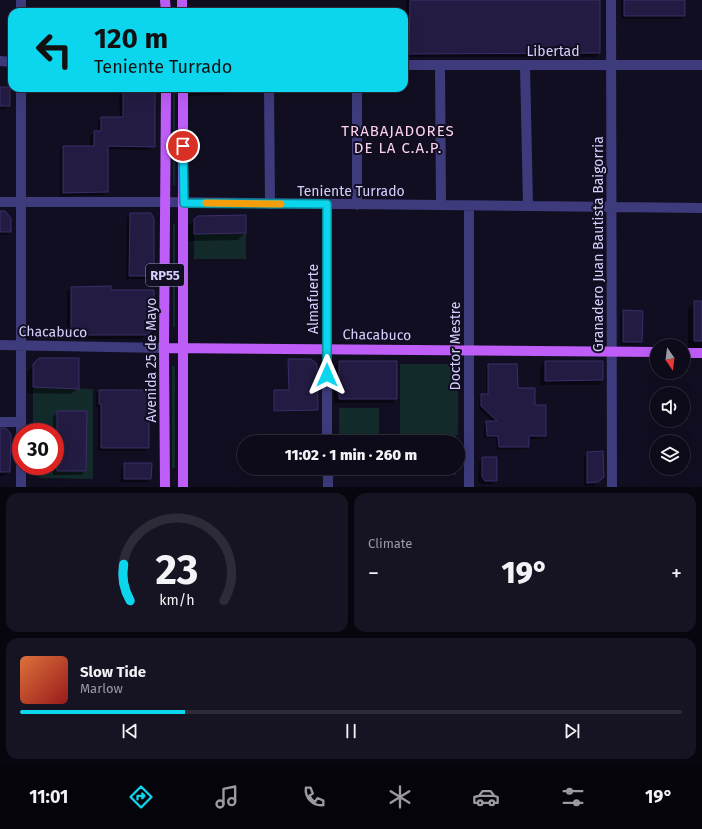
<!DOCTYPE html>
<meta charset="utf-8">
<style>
body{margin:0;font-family:"Fira Sans",sans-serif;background:#161322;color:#f1f3f6;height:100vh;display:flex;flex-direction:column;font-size:15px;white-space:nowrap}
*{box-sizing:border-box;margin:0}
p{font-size:13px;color:#9a9aa2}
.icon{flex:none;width:22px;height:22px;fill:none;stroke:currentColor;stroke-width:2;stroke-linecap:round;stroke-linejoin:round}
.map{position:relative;height:487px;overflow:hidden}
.drawer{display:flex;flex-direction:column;gap:6px;padding:6px;background:#07060e;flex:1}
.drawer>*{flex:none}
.hud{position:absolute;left:8px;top:8px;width:400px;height:84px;border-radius:12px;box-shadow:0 4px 16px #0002,0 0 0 1px #2d2b38;background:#0cd6ed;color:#111;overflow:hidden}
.needle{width:26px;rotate:166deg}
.buttons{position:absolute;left:650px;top:339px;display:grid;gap:8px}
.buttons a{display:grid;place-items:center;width:40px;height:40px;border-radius:50%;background:#0d0a19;box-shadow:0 4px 16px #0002,0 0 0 1px #2d2b38;font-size:20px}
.speed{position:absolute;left:12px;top:423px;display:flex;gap:8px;font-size:20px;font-weight:700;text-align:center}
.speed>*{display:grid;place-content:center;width:52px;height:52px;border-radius:50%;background:#0d0a19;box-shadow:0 4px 16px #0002,0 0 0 1px #2d2b38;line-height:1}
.speed .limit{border:6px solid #d22;background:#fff;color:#111}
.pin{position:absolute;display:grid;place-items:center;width:34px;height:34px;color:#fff;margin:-17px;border:2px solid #fff;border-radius:50%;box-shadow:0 1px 4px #0007}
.me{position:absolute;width:44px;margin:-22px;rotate:0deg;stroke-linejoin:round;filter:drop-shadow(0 0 3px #0008)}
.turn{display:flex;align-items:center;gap:14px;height:84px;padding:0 20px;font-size:18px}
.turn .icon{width:52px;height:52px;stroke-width:2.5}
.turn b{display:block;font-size:28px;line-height:34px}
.big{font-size:30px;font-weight:800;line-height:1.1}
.drawer .tile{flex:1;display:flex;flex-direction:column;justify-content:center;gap:6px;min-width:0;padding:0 14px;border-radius:12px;background:#161322}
.drawer .dial{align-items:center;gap:0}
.dial svg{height:104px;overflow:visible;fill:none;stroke:#2d2b38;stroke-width:7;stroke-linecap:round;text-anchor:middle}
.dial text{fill:#f1f3f6;stroke:none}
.song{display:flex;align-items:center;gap:12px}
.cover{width:48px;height:48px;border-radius:6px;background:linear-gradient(135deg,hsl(20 70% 55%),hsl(0 70% 35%))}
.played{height:4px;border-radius:2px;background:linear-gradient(90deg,#0cd6ed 25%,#2d2b38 25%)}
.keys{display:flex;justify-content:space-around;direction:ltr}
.heat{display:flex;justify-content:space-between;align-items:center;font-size:22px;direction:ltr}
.drawer .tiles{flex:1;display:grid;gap:6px;grid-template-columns:1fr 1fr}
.tile:last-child{grid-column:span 2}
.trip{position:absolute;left:237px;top:435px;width:228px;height:40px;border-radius:20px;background:#0d0a19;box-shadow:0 4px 16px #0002,0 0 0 1px #2d2b38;font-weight:800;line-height:40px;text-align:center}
.menu{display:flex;height:64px;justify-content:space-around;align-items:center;background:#05040a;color:#9a9aa2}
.menu .icon{width:28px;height:28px}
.menu .selected{color:#0cd6ed}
.menu b{font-size:18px;color:#f1f3f6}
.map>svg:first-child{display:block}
.green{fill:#122a29}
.shadow{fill:#0007}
.building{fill:#231b41;stroke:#3b2e6b}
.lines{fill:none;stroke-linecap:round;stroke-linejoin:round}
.minor{stroke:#3e3b7d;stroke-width:10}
.major{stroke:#be5df7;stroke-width:10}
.route-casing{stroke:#088b9a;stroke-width:10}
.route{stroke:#0cd6ed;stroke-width:7}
.slow{stroke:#f59e0b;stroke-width:7}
.labels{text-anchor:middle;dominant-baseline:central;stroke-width:4;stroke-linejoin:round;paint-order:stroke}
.shield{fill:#110e21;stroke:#9a96bb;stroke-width:1}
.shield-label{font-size:13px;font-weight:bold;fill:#d5d0fd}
.street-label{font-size:14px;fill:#d5d0fd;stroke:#110e21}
.neighbourhood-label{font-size:15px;letter-spacing:1px;fill:#fdd2ed;stroke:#110e21}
</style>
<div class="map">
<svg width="702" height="487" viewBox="0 0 702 487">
<rect width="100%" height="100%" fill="#110e21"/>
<!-- green -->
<path class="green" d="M173,88H175V185H173Z
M173,224H175V327H173Z
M246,233V259H194V234Z
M400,364H458V435H456V442H342V436H339V408H379V435H400Z
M172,366H175V468H172Z
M33,387L93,389V479L40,478L33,472V466H55V432H33Z
M342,468H456V475L342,476Z"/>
<!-- shadow -->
<path class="shadow" d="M406,0H599V53L595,57H406Z
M623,0H684V16L680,19H621V2Z
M0,88L9,105L5,109H0Z
M119,88H154V146L150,150L107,149V192L103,195L60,196V151L63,147H90V136L94,132H98V122L102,118H120Z
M188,88H229V90L224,95L188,96Z
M0,212L10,232L7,235H0Z
M131,214L153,275L150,279H126L127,217Z
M245,216V233L238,240L188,241L187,227L195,220Z
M72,288L110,291L149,333L140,339H67V292Z
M695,302H702V348H688V309Z
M623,311L641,341L638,345H620V315Z
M40,359L78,388L71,394L27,393V372Z
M289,360L317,410L316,411L274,412V392L288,391V361Z
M339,362L396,398L392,403H334V367Z
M545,362H602V380L598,385H540V367Z
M488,365L517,389L534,406L545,436L542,439H528V446L526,449L497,450L496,438H484V425L487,422H493L479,409V398L481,395H486V368Z
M99,391L152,403L149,407L148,447L145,451H98V407H96V394Z
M58,412L85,471L81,475H53V466H55V432H53V417Z
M0,429L9,472L4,476H0Z
M588,453L603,476L594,486H584V456Z
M482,458L496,481L492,484H482L478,481L479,461Z
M124,464L150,479L147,482H121V467Z"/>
<!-- building -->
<path class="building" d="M410,0H600V53L409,54Z
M624,0H685V16H624Z
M0,87H10V106H0Z
M123,88H155V147L108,146V192L63,193V146H94V131H101V117H123Z
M0,211H5L11,218V232H0Z
M130,213H151L154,219V276H129Z
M246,215V233L194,234V219L198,216Z
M111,286V290H154V329L146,335H71V287Z
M694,301H702V341H694Z
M623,310L643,311L642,342H623Z
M39,358H79V389L33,387V364Z
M288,359H311L317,364L318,410L274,411V390H289Z
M339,361H397V399H339Z
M545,361H603V380L545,381Z
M488,364H517L518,388H535V405H546V436H529V447H499L498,436H487L486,421H497L481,406V394H488Z
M99,390H153V404H149V448H101V404H99Z
M57,411H87L86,471H57Z
M0,428H6L11,434L10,472H0Z
M603,451L604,477L598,482L587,483V452Z
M482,457H497V481H485L482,477Z
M124,463H152L151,479H124Z"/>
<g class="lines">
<!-- minor -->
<path class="minor" d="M611,0L612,487
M21,12V0
M0,61L12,62
M404,65H702
M440,65L441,205
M525,65L528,206
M269,88L270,204
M0,202H165L702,208
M327,204V442
M357,205V88
M469,206V487
M0,345L164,348
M0,422H21
M21,432V88
M328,468V487
M21,487V466"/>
<!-- major -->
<path class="major" d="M165,0L166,12
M182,0V12
M164,348L657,352
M683,353H702
M165,487L164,348L166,88
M183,487V88"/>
</g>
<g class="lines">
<defs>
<path id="route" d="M183,146L184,203L327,204V375"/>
</defs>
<!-- route casing -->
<use href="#route" class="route-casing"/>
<!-- route -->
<use href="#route" class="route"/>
<!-- slow -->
<path class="slow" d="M206,203L281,204"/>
</g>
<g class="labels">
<!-- shield labels -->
<rect class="shield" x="146" y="264" width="38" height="22" rx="3"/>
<g class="shield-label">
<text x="165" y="275">RP55</text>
</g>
<!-- street labels -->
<g class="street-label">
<text x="553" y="51">Libertad</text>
<text x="351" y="191">Teniente Turrado</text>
<text transform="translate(598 244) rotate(-90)">Granadero Juan Bautista Baigorria</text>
<text transform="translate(313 299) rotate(-90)">Almafuerte</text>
<text transform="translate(53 332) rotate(1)">Chacabuco</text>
<text transform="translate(377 335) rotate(1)">Chacabuco</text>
<text transform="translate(455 346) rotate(-90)">Doctor Mestre</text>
<text transform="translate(151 360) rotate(-90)">Avenida 25 de Mayo</text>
</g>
<!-- neighbourhood labels -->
<g class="neighbourhood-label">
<text x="398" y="131">TRABAJADORES<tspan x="398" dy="17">DE LA C.A.P.</tspan></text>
</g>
</g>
</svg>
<div class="buttons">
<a><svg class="needle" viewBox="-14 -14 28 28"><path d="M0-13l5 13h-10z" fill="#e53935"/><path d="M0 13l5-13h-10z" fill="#9a9aa2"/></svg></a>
<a><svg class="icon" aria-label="sound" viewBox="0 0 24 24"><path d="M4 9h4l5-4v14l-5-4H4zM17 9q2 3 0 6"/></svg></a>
<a><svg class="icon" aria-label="layers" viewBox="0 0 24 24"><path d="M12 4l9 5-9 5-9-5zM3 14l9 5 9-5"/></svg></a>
</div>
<div class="speed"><div class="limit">30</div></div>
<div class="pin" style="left:183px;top:146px;background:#d93025"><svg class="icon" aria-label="arrive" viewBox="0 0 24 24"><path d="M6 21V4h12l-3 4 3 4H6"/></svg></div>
<svg class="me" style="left:327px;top:375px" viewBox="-20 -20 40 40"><path d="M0-17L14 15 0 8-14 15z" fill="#0cd6ed" stroke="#fff" stroke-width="4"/></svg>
<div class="trip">11:02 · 1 min · 260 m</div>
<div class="hud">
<div class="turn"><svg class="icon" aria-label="left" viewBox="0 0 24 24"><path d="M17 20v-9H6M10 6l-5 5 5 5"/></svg><div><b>120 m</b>Teniente Turrado</div></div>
</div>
</div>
<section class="drawer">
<div class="tiles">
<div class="tile dial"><svg viewBox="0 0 100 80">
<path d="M14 69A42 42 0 1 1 86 69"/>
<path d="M14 69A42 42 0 0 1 9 41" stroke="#0cd6ed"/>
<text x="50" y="56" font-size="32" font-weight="700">23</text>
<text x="50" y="72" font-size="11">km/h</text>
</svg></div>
<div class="tile"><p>Climate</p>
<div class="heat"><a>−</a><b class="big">19°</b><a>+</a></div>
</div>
<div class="tile">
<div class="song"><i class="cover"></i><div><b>Slow Tide</b><p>Marlow</p></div></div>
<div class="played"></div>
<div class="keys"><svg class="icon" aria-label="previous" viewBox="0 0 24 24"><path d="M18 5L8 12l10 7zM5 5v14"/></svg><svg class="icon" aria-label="pause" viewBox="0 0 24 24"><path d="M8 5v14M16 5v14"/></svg><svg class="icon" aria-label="next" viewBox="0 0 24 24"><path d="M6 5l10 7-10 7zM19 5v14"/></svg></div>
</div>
</div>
</section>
<nav class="menu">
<b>11:01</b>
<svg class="icon selected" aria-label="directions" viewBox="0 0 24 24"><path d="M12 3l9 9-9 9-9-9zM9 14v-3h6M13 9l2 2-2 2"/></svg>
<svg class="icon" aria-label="music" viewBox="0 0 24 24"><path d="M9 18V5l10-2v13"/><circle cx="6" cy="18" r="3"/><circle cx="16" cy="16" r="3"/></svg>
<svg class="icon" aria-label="phone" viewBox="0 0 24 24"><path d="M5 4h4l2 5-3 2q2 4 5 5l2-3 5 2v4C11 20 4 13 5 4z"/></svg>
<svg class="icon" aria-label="climate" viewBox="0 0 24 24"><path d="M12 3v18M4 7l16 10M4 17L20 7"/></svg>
<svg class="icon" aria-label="car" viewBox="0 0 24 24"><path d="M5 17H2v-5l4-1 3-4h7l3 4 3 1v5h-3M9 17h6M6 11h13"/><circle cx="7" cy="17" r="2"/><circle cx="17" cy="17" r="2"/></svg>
<svg class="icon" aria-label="filters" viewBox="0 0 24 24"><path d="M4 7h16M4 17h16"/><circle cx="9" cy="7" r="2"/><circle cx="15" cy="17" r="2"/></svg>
<b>19°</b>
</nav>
